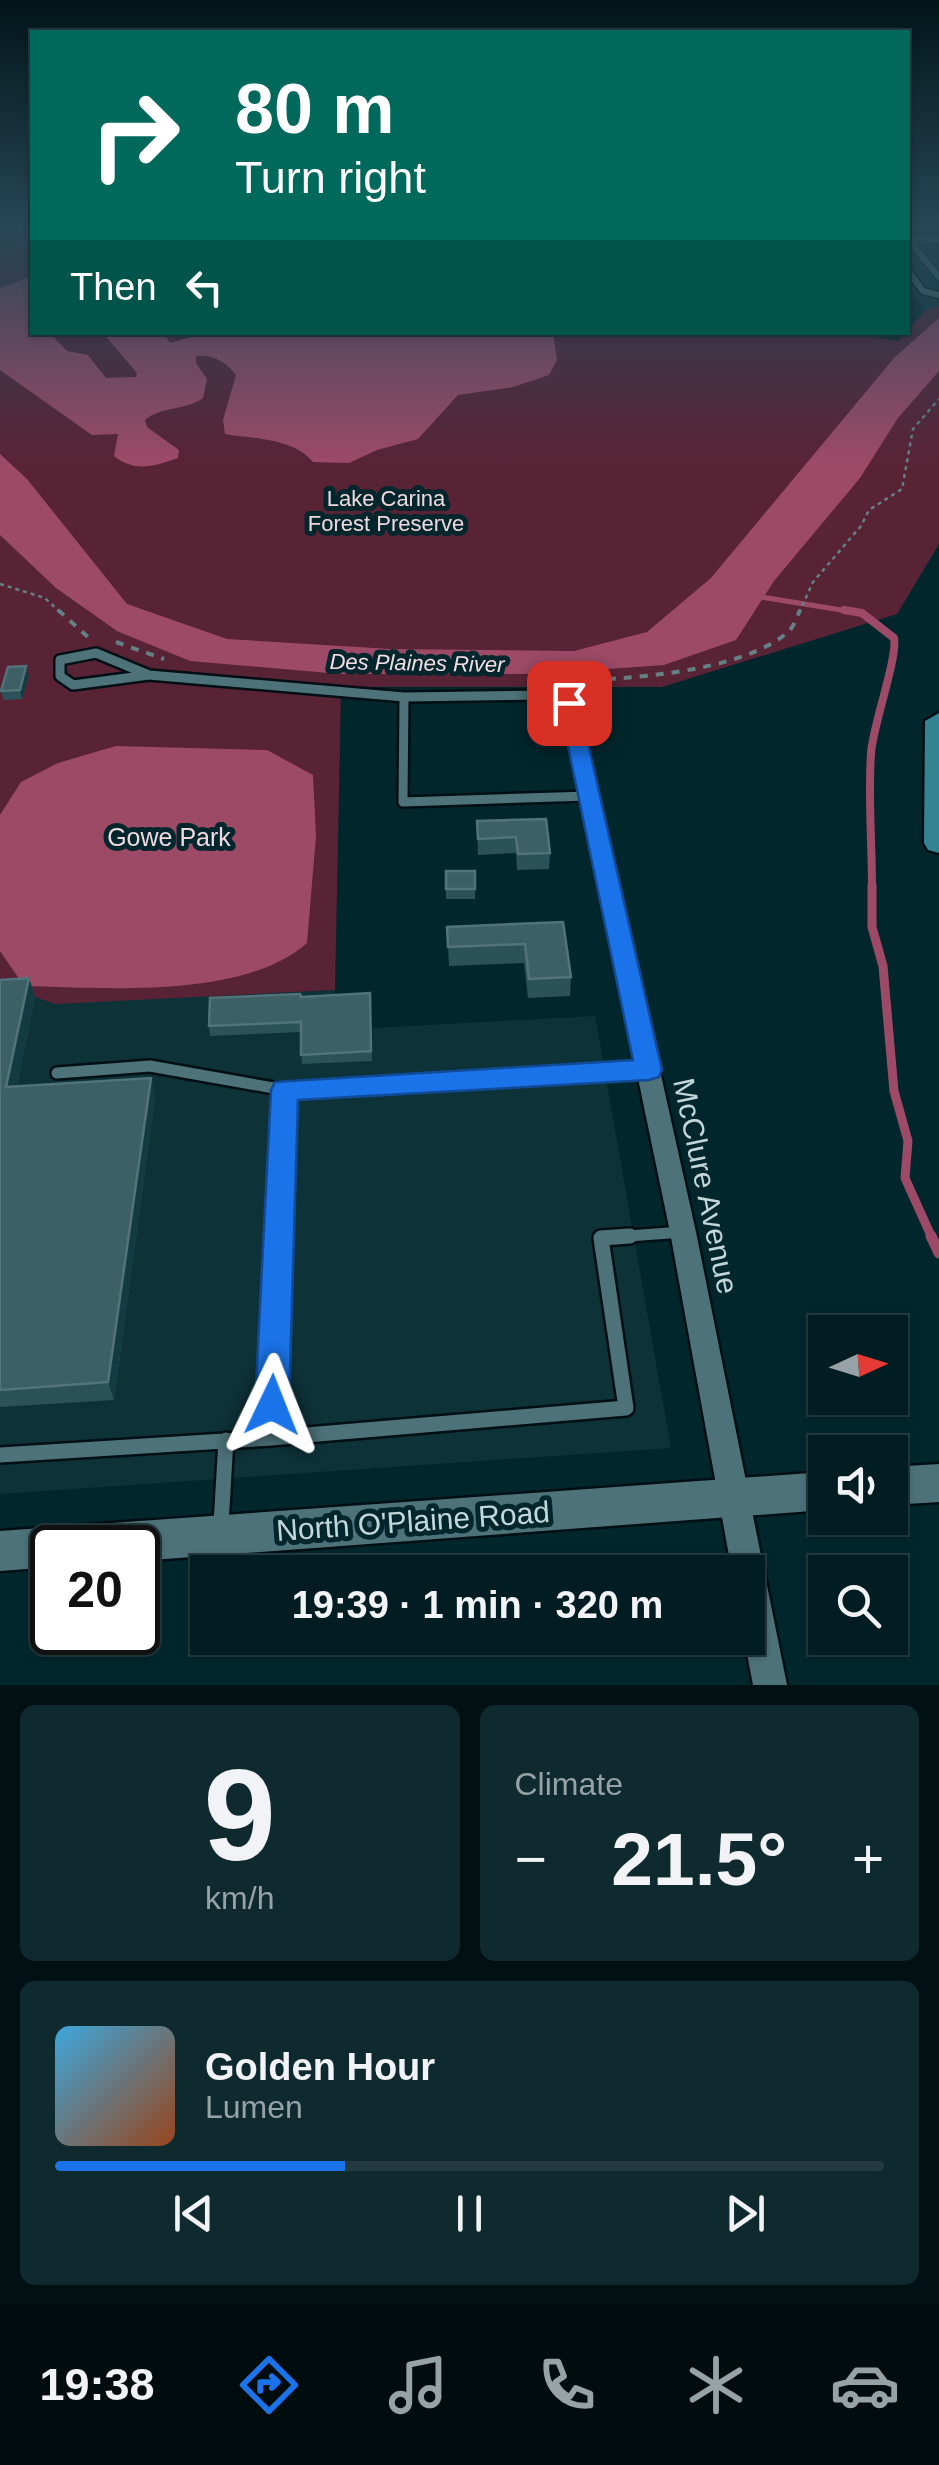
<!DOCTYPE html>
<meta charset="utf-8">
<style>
body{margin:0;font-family:Arial,sans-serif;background:#0f2a2f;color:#f1f3f6;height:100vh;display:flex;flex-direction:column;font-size:38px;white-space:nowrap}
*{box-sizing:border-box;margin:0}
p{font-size:32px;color:#96a2a5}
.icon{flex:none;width:55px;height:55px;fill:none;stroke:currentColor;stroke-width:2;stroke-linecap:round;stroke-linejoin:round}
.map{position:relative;height:1685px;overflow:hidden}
.sheet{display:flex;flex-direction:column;gap:20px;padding:20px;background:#011013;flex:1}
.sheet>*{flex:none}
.hud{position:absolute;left:30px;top:30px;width:880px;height:305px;border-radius:0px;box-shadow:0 2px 8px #0004,0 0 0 2px #233b40;background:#00695c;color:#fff;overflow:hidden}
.needle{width:65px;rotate:86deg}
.buttons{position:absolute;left:808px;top:1315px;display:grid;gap:20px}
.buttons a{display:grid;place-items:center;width:100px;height:100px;border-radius:0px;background:#011d22;box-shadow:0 2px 8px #0004,0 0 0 2px #233b40;font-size:50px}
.speed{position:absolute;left:30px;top:1525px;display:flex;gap:20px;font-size:50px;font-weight:700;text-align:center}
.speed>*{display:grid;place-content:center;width:130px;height:130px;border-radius:50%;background:#011d22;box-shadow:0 2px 8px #0004,0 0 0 2px #233b40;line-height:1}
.speed .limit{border:5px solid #111;border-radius:15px;background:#fff;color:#111}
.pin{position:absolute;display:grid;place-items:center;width:85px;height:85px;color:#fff;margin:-42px;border-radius:20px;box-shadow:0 5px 15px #0006}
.me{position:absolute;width:110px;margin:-55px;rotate:2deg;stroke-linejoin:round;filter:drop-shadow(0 0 8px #0008)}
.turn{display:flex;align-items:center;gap:35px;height:210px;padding:0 40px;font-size:45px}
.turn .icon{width:130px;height:130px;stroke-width:2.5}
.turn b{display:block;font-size:70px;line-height:85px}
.then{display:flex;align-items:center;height:95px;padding:0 40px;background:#0003;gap:20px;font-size:38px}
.big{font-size:75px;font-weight:700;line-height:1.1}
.sheet .tile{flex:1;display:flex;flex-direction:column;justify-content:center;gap:15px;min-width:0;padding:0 35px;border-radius:15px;background:#0f2a2f}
.sheet .dial{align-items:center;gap:0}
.dial b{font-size:130px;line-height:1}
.song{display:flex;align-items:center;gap:30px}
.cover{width:120px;height:120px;border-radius:15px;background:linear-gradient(135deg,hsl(200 70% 55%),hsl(20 70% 35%))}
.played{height:10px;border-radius:5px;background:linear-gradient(90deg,#1a73e8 35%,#233b40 35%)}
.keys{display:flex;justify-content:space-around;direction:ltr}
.heat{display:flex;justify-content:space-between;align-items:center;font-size:55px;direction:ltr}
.sheet .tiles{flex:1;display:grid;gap:20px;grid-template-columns:1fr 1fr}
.tile:last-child{grid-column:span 2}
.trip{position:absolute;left:190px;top:1555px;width:575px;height:100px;border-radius:0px;background:#011d22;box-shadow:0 2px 8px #0004,0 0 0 2px #233b40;font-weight:700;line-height:100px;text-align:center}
.dock{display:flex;height:160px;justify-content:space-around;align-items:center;background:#000c0e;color:#96a2a5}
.dock .icon{width:70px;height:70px}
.dock .current{color:#1a73e8}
.dock b{font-size:45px;color:#f1f3f6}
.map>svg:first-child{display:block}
.built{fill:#0d3238}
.green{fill:#592336}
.water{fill:#9d4a67}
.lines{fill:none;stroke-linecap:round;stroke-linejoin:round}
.stream-far3{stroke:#9d4a67;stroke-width:5}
.stream-far2{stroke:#9d4a67;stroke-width:8}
.stream-far1{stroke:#9d4a67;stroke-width:9}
.stream{stroke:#9d4a67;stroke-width:11}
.service-far3-casing{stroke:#000f13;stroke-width:9}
.service-far2-casing{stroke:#000f13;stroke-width:14}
.service-far1-casing{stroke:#000f13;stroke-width:16}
.service-casing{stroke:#000f13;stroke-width:20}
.minor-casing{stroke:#000f13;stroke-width:5}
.tertiary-casing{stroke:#000f13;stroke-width:5}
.primary-casing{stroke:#000f13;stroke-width:5}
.path-far1{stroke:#648186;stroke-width:2.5;stroke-dasharray:4 4;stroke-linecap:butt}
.path{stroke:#648186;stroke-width:4;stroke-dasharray:8 8;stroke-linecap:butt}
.service-far3{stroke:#4d7279;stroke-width:6}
.service-far2{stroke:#4d7279;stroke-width:9}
.service-far1{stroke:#4d7279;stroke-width:11}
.service{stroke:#4d7279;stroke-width:15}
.minor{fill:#4d7279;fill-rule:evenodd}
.tertiary{fill:#4d7279;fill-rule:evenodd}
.primary{fill:#348390;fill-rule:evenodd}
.wall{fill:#2c5259}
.shaded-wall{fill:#143b41}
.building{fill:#3d6067;stroke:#527379;stroke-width:2.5}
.route{fill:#1a73e8;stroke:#114b97;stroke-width:2.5}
.labels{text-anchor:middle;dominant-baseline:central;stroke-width:10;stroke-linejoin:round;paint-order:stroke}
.far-park-label{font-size:22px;fill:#f1d8df;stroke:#01272d}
.far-water-label{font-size:22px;font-style:italic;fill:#f6dde3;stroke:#01272d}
.park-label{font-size:25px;fill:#f1d8df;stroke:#01272d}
.near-street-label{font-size:30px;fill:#c3d7db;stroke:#01272d}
</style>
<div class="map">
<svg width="939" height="1685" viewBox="0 0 939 1685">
<rect width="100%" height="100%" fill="#01272d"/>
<!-- built -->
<path class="built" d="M908,227H939V306L926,310L908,288Z
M0,986L56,1003L335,990L334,1004L371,1003L372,1028L595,1016L671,1448L0,1494Z"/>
<!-- green -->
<path class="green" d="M0,227H32V332H840L898,341L926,310L939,306V544L897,614L662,687H341L335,990L56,1004L0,986Z"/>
<!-- water -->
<path class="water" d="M32,276V332L50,333L67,351L88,355L106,378L136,377L137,373L103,333H164L170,343L208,332L553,333L557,360L549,375L513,387L458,395L418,439L377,450L349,463L313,462C293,438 254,439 225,434L223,420L236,375C226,362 213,354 196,356V363L207,379L203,398C185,411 161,406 145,420L147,427L179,450L178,458C154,466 136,473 114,456L118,434L92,435L0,370V288Z
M939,318V371L898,418L860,478L774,581L736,640L664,665L537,674H341L190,661L117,631L56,588L0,535V454L27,479L127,604L227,639L390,649L574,651L647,632L711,578L894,358Z
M116,746L267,750L313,775L316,836L307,943C244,999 106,988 24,986L0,951V815L21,782L58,763Z"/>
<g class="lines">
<!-- stream-far3 -->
<path class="stream-far3" d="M755,596L860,613"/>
<!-- stream-far2 -->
<path class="stream-far2" d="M844,610L862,613L894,638C898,657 873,725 871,753C868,798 872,843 872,888"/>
<!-- stream-far1 -->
<path class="stream-far1" d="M872,885V927L883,966L894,1091L908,1141L905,1178L932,1238"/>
<!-- stream -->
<path class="stream" d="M931,1236L939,1253"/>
<defs>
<path id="service-far3" d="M910,227L916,249L939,277
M908,237L939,240
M908,271L923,291L939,295"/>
<path id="service-far2" d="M96,653L149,675L73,685L60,676V660Z
M149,675L404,697
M569,703L549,695L404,697L403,802L589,796"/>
<path id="service-far1" d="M57,1073L150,1066L285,1090L648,1070
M279,1238L285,1090
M601,1238L683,1232"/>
<path id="service" d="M279,1236L271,1438L626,1408L601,1238L630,1236
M0,1455L271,1438
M221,1524L226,1440"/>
<path id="minor" d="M569,698L578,703L696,1232L787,1685H753L744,1638H748V1572H732L670,1232L560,703Z"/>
<path id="tertiary" d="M939,1464V1502L890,1505V1467Z
M825,1472V1510L138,1561V1548H52V1567L0,1571V1531Z"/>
<path id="primary" d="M939,713V853L928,850L924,843L925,721Z"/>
</defs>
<!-- service-far3 casing -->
<use href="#service-far3" class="service-far3-casing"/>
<!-- service-far2 casing -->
<use href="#service-far2" class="service-far2-casing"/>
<!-- service-far1 casing -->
<use href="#service-far1" class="service-far1-casing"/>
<!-- service casing -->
<use href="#service" class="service-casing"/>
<!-- minor casing -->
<use href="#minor" class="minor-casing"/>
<!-- tertiary casing -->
<use href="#tertiary" class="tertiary-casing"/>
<!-- primary casing -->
<use href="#primary" class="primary-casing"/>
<!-- path-far1 -->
<path class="path-far1" d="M0,584L45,598L61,613
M799,613L813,582L861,526L869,510L902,489L913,429L939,399"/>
<!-- path -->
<path class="path" d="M58,610L88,637
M116,642L164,659
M560,681C620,680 744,673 789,631C794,626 797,617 800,610
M579,691L591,686L588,681"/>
<!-- service-far3 -->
<use href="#service-far3" class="service-far3"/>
<!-- service-far2 -->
<use href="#service-far2" class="service-far2"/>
<!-- service-far1 -->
<use href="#service-far1" class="service-far1"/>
<!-- service -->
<use href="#service" class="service"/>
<!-- minor -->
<use href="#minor" class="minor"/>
<!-- tertiary -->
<use href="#tertiary" class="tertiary"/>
<!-- primary -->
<use href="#primary" class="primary"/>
</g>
<!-- wall -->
<path class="wall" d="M29,676L22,699L4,700L1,691Z
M477,821L550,853L549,869L517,870L516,853L478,855Z
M446,871H475V899H446Z
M563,922L571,977L570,996L528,998L524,963L449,966L447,927Z
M29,978L35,997L17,1086L151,1078L155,1097L114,1400L0,1407V980Z
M370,993L372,1061L302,1064L301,1032L210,1036L209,1026L301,997Z"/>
<!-- shaded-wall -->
<path class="shaded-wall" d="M26,666L29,676L22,699L20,690Z
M29,978L35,997L13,1106L6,1087Z
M151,1078L155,1097L114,1400L108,1382Z"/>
<!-- building -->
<path class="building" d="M26,666L20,690L1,691L8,667Z
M546,819L550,853L518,854L516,837L478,839L477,821Z
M446,871H475V889H446Z
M563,922L571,977L529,979L525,944L448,947L447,927Z
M29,978L6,1087L151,1078L108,1382L0,1390V980Z
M370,993L371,1051L301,1055V1022L209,1026L210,998L300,994L301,997Z"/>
<!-- sky -->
<linearGradient id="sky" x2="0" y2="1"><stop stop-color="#011519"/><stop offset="0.49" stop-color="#274757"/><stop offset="1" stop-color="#274757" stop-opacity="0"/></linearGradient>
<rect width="939" height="463" fill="url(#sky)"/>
<!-- route -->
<path class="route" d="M569,697L579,703L662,1070L659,1077L649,1080L298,1100L289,1405L284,1416L272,1421L260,1416L255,1405L271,1090L275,1082L633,1060L559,703Z"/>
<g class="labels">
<!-- far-park labels -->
<g class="far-park-label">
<text x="386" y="498">Lake Carina<tspan x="386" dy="25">Forest Preserve</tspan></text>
</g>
<!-- far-water labels -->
<g class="far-water-label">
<text transform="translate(417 663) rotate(1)">Des Plaines River</text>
</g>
<!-- park labels -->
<g class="park-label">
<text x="169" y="837">Gowe Park</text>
</g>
<!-- near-street labels -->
<g class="near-street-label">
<text transform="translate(706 1186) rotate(78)">McClure Avenue</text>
<text transform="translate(413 1521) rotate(-4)">North O'Plaine Road</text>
</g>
</g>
</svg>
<div class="buttons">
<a><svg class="needle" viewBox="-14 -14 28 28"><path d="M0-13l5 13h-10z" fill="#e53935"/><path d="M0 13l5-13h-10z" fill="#96a2a5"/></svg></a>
<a><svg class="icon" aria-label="sound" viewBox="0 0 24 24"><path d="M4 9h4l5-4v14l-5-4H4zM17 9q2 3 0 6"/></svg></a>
<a><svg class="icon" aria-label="search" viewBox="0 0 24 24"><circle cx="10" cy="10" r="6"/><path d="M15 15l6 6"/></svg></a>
</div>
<div class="speed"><div class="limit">20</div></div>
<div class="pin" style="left:569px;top:703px;background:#d93025"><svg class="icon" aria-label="arrive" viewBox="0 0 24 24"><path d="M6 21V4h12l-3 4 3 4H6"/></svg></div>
<svg class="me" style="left:272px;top:1405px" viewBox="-20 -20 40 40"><path d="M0-17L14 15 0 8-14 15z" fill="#1a73e8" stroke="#fff" stroke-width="4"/></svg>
<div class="trip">19:39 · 1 min · 320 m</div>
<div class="hud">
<div class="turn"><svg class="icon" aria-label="right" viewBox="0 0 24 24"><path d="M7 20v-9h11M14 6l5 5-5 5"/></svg><div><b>80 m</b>Turn right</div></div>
<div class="then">Then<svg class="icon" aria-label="left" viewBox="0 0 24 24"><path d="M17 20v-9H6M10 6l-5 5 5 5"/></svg></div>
</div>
</div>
<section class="sheet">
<div class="tiles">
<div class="tile dial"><b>9</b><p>km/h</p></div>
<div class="tile"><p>Climate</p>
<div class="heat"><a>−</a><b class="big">21.5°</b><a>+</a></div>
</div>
<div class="tile">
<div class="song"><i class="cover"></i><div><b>Golden Hour</b><p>Lumen</p></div></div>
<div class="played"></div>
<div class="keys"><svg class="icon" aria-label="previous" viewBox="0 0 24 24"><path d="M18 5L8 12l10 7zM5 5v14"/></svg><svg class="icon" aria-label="pause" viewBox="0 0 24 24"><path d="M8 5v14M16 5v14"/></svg><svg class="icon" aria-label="next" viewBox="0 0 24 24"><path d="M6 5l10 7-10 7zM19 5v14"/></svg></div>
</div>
</div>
</section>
<nav class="dock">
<b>19:38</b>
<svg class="icon current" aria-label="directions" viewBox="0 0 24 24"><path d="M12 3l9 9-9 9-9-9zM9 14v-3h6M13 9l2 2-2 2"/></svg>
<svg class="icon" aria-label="music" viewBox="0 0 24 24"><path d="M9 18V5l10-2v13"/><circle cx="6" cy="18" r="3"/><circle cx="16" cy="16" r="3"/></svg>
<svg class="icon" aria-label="phone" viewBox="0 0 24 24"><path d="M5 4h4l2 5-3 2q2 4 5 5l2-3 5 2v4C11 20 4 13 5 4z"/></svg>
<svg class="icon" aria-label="climate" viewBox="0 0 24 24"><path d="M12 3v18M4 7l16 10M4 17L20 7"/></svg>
<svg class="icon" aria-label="car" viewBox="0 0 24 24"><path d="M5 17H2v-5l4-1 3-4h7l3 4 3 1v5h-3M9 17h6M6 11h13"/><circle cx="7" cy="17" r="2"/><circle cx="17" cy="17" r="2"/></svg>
</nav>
